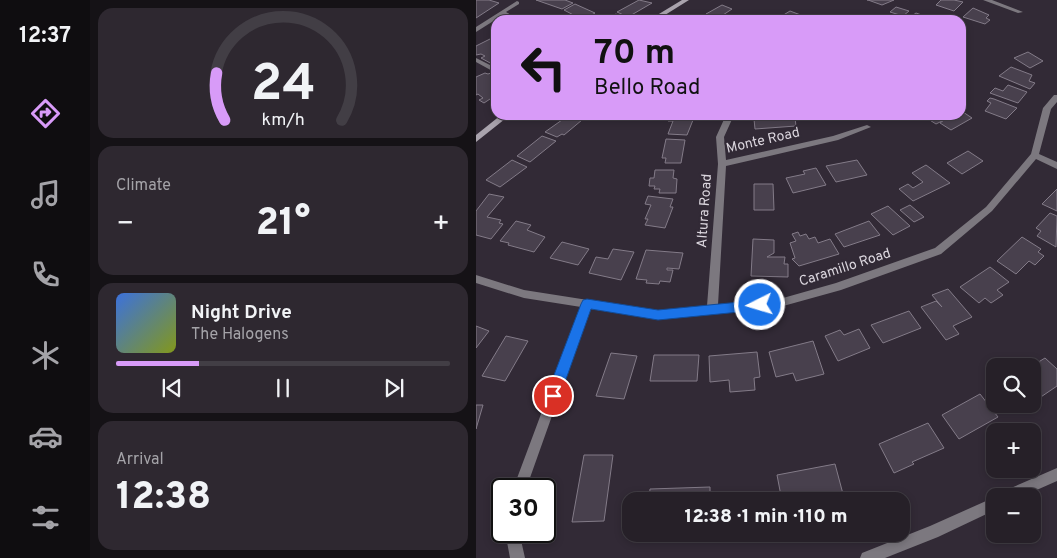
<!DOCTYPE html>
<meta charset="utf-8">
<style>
body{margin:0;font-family:Overpass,sans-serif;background:#2e2830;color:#f1f3f6;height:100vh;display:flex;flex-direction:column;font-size:19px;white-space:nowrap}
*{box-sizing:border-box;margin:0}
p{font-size:16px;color:#a4a3a8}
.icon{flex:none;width:28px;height:28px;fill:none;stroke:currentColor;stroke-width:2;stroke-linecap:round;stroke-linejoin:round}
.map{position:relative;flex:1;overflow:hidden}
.side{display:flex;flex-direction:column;gap:8px;padding:8px;background:#151216;width:386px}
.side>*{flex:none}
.hud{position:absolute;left:15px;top:15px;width:475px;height:105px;border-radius:15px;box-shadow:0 2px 8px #0003,0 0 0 1px #423e45;background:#d89bf8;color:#111;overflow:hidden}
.fabs{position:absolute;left:510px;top:358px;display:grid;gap:10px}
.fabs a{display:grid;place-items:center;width:55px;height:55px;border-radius:10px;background:#262028;box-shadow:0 2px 8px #0003,0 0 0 1px #423e45;font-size:25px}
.speed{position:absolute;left:15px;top:478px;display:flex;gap:10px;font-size:25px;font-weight:700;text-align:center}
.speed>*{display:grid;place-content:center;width:65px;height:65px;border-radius:50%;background:#262028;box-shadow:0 2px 8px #0003,0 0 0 1px #423e45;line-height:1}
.speed .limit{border:2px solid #111;border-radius:8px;background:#fff;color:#111}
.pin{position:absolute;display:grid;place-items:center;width:42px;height:42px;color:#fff;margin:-21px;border:2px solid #fff;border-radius:50%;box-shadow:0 1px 5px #0007}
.me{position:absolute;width:55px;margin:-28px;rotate:265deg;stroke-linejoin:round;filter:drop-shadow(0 0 4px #0008)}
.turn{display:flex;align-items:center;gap:18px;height:105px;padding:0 20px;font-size:22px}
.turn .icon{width:65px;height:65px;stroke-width:2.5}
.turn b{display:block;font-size:35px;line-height:42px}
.big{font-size:38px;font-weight:800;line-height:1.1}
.side .card{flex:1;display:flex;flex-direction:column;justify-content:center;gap:8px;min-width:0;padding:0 18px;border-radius:15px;background:#2e2830}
.side .dial{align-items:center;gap:0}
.dial svg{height:130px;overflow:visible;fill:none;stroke:#423e45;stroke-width:7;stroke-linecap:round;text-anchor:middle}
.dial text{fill:#f1f3f6;stroke:none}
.song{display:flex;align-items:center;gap:15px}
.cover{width:60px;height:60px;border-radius:8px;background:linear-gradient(135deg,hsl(220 70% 55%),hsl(70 70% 35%))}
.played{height:5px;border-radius:2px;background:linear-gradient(90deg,#d89bf8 25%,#423e45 25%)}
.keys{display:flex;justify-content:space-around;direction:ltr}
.heat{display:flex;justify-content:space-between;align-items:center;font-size:28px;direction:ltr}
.trip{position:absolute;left:146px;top:492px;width:288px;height:50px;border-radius:15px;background:#262028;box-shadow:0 2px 8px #0003,0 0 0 1px #423e45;font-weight:800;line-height:50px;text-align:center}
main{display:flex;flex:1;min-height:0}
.menu{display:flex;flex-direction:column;width:90px;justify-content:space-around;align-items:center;background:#0f0d10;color:#a4a3a8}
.menu .icon{width:35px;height:35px}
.menu .current{color:#d89bf8}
.menu b{font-size:22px;color:#f1f3f6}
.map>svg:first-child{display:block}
.building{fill:#48404d;stroke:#837b88}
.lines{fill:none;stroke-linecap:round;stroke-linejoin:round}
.lane{fill:#7c787f;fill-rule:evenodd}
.street{fill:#7c787f;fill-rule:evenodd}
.secondary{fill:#a9a3ad;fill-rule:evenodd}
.route{fill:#1a73e8;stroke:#114b97}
.labels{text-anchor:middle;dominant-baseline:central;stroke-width:4;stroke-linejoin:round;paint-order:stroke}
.street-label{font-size:14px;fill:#dbd6de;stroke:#322a36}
</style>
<main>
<nav class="menu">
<b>12:37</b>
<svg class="icon current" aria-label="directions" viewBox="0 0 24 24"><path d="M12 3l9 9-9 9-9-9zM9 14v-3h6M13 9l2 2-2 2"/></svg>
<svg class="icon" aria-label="music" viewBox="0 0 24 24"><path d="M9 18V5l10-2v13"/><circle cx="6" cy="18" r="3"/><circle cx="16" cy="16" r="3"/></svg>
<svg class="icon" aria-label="phone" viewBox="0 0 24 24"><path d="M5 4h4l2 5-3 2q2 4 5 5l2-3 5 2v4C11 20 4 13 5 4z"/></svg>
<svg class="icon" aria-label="climate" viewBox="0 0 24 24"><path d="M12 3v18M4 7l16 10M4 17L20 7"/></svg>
<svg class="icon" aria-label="car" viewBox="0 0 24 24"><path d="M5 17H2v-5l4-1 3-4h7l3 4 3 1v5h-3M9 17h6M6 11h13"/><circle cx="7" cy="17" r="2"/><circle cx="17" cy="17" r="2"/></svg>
<svg class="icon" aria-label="filters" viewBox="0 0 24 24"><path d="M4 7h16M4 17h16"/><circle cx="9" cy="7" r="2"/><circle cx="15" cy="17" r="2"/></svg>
</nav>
<section class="side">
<div class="card dial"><svg viewBox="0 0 100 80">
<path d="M14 69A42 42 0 1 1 86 69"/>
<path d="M14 69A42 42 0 0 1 9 40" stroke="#d89bf8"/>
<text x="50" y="56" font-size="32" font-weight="700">24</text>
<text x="50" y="72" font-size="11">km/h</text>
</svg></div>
<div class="card"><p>Climate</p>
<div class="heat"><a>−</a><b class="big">21°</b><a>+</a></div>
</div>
<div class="card">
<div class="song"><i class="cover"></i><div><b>Night Drive</b><p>The Halogens</p></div></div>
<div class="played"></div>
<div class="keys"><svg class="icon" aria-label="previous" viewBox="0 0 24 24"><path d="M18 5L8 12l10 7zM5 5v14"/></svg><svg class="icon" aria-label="pause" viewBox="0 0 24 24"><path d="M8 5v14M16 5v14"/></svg><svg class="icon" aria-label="next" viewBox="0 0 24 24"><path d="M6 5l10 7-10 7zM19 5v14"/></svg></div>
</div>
<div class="card"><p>Arrival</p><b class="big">12:38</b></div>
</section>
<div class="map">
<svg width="581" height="558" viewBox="0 0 581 558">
<rect width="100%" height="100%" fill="#322a36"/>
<!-- building -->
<path class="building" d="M0,0H13L23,3L0,18Z
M60,0H89L97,3L86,9Z
M163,0L176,3L152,17L141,12Z
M392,0H391H418L406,5Z
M465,0H478L487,2L478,11L460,5Z
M99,4L119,13L107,20L88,10Z
M246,5L256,9L241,19L230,14Z
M420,7L433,11L427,16L414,12Z
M497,8L513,15L510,18L514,20L509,24L487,17Z
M314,11L330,17L328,20L301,19Z
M440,13L454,18L452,20H430Z
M140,14L149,19L127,20Z
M14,39L20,42V62L16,64L5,58L9,56L5,54L0,55V46Z
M552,52L567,61L554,68L538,58Z
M535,67L556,75L553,81L559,83L554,89L523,76Z
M9,73L12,74L15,73L20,76V95L8,103L3,100L7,98L2,94L0,95V77Z
M532,85L551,92L542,103L514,93L519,88L527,91Z
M514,98L518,99L541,108L530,119L509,111L515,103L511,101Z
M487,112L496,118L475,130L464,123L468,120L460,124L449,117L454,115H485Z
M93,115L106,120L88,135L86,134L81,137L69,132Z
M195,115H219L211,135L192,134L197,121H192Z
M312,118H319L320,126L279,129L278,119Z
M66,136L80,141L54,162L41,156Z
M190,139L209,140L205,163H189L190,158H186Z
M492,151L507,161L486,174L471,163Z
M36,160L51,167L24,187L10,180Z
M381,160L391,175L360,182L350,166Z
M450,165L474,183L437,201L423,189L432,184L437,188L447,182L436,173Z
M340,168L350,185L317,193L310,178L329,174L327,171Z
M179,170H198L197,178L201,179L200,193H183L184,189H178L179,186H173L174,178H178Z
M278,184H297L298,210H278Z
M581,189V211L566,204Z
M13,194L28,197L11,217L25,220L23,223L27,224L15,239L0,235V211Z
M172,196L197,199L194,207H197L189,228L169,225L172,219H169L175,205L169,204Z
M434,205L448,217L438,222L424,210Z
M412,206L434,226L417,235L395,214Z
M574,213L581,216L580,247L561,236L565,231L560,228Z
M40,221L55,225L51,230L69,237L58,252L32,245L33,243L24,241Z
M393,221L404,235L368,247L359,234Z
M322,232L324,236L330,234L333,239L339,237L342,243L354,239L363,254L323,266L316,259L319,258L314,243L320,241L316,234Z
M546,237L565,249L562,252L568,256L559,265L553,261L540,274L521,261Z
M277,239L298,240V253L291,257H309L308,264H312V277L275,276Z
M86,242L113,249L102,265L74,258Z
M137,249L158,252L145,280L113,273L120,257L132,259Z
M170,250L207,253L203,269L191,268V270H197L194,282L184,281L183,284L170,283L171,280L160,279Z
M514,267L533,282L521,290L527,295L515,303L509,298L503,303L484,287Z
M472,289L496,317L477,326L483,334L470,340L445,307L460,301L466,307L456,295Z
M433,311L445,328L407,343L395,325Z
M0,326L13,331L0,348Z
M383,329L394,348L362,361L349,336L364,330L368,335Z
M30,336L52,341L29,381L6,376Z
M337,341L348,374L320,381L317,373L300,377L293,352Z
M281,352L284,377L278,378L279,390L254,392L253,380L234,382L233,356Z
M135,353L161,356L148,399L120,396Z
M178,355H223L221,381H174Z
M569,358L581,369V386L556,403V366Z
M504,394L522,417L483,439L466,415Z
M0,405H7L0,429Z
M452,423L468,448L436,462L438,464L418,473L403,444Z
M108,455H137L128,521L96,522Z
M359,464L367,494L331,501H306L301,475Z
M234,487V501H173L174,489Z"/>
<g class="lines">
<!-- lane -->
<path class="lane" d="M41,1L43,2V4L30,12L44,20H37L27,15L0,32V27Z
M0,58L20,68V73L0,62Z"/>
<!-- street -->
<path class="street" d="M507,0H516L547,12L542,13Z
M363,18L366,19L367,20H360Z
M578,95H581V102L575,109L563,154L581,162V169L560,159L516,211L465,254L365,290L300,308L182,319L114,309L50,489H37L105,307L48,298L0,283V275L48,290L182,311L231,306L242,164L240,137L250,115H258L248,137L250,160L357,136L391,125L395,127L362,140L250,166L242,305L300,300L360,283L459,248L510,207L555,154L567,108Z
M581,468V481L547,496H527L528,491Z
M519,497V510L462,537L409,558H384L386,553L454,526Z
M29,531H43L49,558H34Z"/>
<!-- secondary -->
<path class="secondary" d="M206,0H213L181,20H173Z
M25,115H34L0,142V135Z"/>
</g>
<!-- route -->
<path class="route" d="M111,299L182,310L284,300L289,302L290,305L289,309L284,310L182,320L115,309L84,396L82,401L77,403L72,401L70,396L105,304L107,300Z"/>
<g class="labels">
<!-- street labels -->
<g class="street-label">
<text transform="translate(287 141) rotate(-13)">Monte Road</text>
<text transform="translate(229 211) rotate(-86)">Altura Road</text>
<text transform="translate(369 268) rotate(-18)">Caramillo Road</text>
</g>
</g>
</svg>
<div class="fabs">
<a><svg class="icon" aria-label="search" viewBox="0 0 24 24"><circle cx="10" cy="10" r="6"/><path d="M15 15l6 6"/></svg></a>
<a>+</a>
<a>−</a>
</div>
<div class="speed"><div class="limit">30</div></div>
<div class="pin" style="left:77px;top:396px;background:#d93025"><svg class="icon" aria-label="arrive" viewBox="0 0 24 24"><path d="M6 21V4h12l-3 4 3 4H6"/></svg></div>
<svg class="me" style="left:284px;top:305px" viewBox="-20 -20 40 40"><circle r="17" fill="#1a73e8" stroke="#fff" stroke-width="3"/><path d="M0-11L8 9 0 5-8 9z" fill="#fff"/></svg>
<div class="trip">12:38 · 1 min · 110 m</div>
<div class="hud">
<div class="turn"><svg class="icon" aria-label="left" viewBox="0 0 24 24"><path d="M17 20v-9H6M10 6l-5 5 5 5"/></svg><div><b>70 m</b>Bello Road</div></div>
</div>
</div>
</main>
